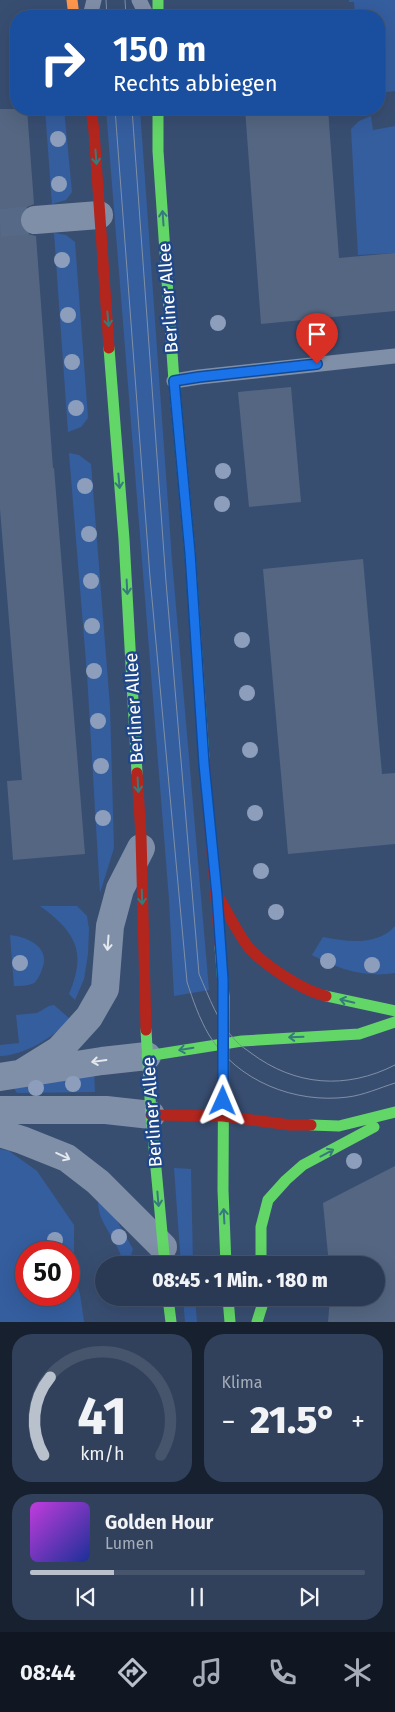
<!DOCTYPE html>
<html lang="de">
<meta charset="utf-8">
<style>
body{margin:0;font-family:"Fira Sans",sans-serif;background:#32415b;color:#f1f3f6;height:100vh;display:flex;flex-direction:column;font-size:19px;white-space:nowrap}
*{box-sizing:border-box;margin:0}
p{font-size:16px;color:#a5adb9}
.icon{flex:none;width:28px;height:28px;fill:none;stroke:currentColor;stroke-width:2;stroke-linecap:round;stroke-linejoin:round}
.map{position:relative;height:1322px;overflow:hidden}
.panel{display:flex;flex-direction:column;gap:12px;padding:12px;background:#17202f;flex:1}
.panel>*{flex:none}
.top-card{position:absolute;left:10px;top:10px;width:375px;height:105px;border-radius:20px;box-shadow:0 5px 20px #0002,0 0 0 1px #46546c;background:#1a4fa0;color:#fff;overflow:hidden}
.speed{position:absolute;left:15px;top:1241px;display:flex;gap:10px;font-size:25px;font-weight:700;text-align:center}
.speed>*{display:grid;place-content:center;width:65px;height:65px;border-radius:50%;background:#2a3a55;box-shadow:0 5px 20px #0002,0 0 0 1px #46546c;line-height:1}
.speed .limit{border:8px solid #d22;background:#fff;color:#111}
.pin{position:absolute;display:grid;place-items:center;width:42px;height:42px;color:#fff;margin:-51px -21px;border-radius:50% 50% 50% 0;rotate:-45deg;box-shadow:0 0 5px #0007}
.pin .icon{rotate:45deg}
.me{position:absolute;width:55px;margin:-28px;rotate:1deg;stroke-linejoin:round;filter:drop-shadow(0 0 4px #0008)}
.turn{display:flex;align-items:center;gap:18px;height:105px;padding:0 20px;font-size:22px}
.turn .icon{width:65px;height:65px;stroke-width:2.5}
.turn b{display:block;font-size:35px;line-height:42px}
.big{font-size:38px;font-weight:800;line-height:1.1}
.panel .card{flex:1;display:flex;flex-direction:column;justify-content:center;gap:8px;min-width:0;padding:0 18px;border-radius:20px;background:#32415b}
.panel .dial{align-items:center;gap:0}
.dial svg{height:130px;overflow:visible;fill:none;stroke:#46546c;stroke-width:7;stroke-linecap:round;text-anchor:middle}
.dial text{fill:#f1f3f6;stroke:none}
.song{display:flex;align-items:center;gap:15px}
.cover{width:60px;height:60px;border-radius:8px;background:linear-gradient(135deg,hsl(290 70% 55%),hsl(230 70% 35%))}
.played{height:5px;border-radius:2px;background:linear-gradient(90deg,#b9c1cd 25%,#46546c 25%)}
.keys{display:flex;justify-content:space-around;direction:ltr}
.heat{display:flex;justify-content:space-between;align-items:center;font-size:28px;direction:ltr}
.panel .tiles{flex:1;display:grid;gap:12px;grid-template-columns:1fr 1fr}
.card:last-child{grid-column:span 2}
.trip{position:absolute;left:95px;top:1256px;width:290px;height:50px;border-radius:25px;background:#2a3a55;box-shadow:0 5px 20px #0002,0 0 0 1px #46546c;font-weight:800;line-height:50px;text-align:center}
.tab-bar{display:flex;height:80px;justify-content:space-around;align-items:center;background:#111722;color:#a5adb9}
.tab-bar .icon{width:35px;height:35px}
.tab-bar .on{color:#b9c1cd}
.tab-bar b{font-size:22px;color:#f1f3f6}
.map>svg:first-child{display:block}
.green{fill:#355e9f;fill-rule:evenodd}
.building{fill:#546682}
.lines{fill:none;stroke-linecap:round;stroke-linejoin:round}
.street-tunnel{stroke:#566986;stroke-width:28;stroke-dasharray:28 14;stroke-linecap:butt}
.lane{stroke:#7f8fa7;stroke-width:15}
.street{stroke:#7f8fa7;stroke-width:28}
.fast{stroke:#63d668;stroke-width:11}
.slow{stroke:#ff974d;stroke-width:11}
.jam{stroke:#b3261e;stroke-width:11}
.tram{stroke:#7f8fa5;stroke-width:1}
.tree{fill:#8c9ebb}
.oneway{stroke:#377a7d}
.oneway2{stroke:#e5e9ed}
.route-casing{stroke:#114b97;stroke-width:12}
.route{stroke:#1a73e8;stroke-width:9}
.labels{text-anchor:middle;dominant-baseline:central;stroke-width:5;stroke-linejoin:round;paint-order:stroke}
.street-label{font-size:18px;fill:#fff;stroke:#204889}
</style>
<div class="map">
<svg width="395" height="1322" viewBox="0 0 395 1322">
<rect width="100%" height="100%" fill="#384e71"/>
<!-- green -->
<path class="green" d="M349,0H395V91L379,93V16H355L354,2H349Z
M45,109H64L72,192L66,200L52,204Z
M106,109H140L172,560L209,990L174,996L169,899Z
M371,116L373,130L395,126V253L358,255L351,129L359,121Z
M54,233L66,235L75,242L88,418L81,427L68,432Z
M69,453L79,455L91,464L110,707L114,848L100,893L87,674Z
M40,906H77L87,916L89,929L88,954L84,979L75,1000L69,994C87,952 76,932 40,906Z
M395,926V973C366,978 337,969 312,955L323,937C347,942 378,946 395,926Z
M10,935C28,937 51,947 42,969C41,973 37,981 34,983C28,986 20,986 14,986Z
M54,1005L70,1019C53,1038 25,1055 0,1056V1045L19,1043L16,1015L37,1013L49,1006Z
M94,1072L95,1092L17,1093L13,1087Z
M0,1149L9,1151L37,1171L74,1225V1273L80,1294L84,1322H0ZM26,1252H69V1295H26Z
M174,1168L191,1169L193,1265H181Z
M98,1199L111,1210L133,1249L128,1265H125C121,1255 117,1245 111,1236C103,1221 98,1216 98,1199Z
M183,1298H195L197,1322H185Z"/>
<!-- building -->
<path class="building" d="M0,109H27L34,204L27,207L21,213L20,222L22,228L28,234L36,236L53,468H54L85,854L13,860L7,781L22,780L0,509Z
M245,109H328L339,258L395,253V311L261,324Z
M291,387L301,502L249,507L238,392Z
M363,559L382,774L395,773V844L288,854L263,569Z
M395,1166V1322H328L330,1298H376V1265H329L323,1203Z"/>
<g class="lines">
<!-- street-tunnel -->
<path class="street-tunnel" d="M0,223L35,220"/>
<!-- lane -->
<path class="lane" d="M139,0L147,16
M90,16L94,0
M174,381L199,377L395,356"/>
<!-- street -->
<path class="street" d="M35,220L99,215
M22,1073L59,1050L89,1017L105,989L110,926L120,889L141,848
M0,1077L102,1061L147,1056
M0,1110H106L151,1115
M0,1133L22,1140L67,1158L98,1182L163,1247"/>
<!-- fast -->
<path class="fast" d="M158,0V16
M158,109V151L174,381L190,553L204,758
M109,348L124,539L137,773
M220,946L224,997L223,1190L226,1265
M326,996L395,1011
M146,1030L151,1115L165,1265
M147,1056L242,1041L359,1034L395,1022
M311,1125L339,1126L395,1112
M261,1265V1227L268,1200L286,1180L303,1165L374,1127
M168,1298L171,1322
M228,1298L230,1322
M257,1322L262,1306V1298"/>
<!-- slow -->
<path class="slow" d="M72,0L74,16"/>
<!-- jam -->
<path class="jam" d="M91,109L94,131L109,348
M204,758L220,946
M137,773L141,836L146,1030
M219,898C227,911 240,938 250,949C266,966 303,991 326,996
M151,1115L223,1116L290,1125H311"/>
<!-- tram -->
<path class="tram" d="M106,0L107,16
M125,0L126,16
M115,109L150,577L187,982C193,1000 199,1018 209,1035C237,1081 295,1104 348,1097C364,1095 379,1088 395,1083
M132,109L166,582L199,974C209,997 218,1023 236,1041C240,1046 246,1049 251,1053C295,1086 346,1090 395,1065"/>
</g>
<!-- trees -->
<g class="tree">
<circle cx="58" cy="139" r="8"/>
<circle cx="59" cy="184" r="8"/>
<circle cx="62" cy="260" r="8"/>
<circle cx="68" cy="315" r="8"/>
<circle cx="218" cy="323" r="8"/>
<circle cx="72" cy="362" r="8"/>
<circle cx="76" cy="408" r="8"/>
<circle cx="223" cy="471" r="8"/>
<circle cx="85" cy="486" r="8"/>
<circle cx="222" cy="504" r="8"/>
<circle cx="89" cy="534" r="8"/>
<circle cx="91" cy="581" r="8"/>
<circle cx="92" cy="626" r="8"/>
<circle cx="242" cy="640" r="8"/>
<circle cx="94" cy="671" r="8"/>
<circle cx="247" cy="693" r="8"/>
<circle cx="98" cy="721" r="8"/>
<circle cx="250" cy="750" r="8"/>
<circle cx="101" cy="766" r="8"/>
<circle cx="255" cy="813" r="8"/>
<circle cx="103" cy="818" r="8"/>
<circle cx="261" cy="871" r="8"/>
<circle cx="276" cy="912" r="8"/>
<circle cx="328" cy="961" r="8"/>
<circle cx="20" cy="963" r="8"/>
<circle cx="372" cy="965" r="8"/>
<circle cx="73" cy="1084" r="8"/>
<circle cx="36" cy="1088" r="8"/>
<circle cx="354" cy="1161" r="8"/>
<circle cx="119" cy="1237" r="8"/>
<circle cx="55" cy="1240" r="8"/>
</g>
<!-- one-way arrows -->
<defs><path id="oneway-shaft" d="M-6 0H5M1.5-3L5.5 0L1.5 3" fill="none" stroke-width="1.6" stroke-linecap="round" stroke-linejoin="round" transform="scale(1.25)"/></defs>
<g class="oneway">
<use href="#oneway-shaft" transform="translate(96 157) rotate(86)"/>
<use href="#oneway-shaft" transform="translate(163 218) rotate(-94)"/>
<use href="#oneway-shaft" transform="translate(108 319) rotate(85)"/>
<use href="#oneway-shaft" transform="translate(119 481) rotate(85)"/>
<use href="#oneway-shaft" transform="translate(127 587) rotate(87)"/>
<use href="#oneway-shaft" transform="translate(138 785) rotate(87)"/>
<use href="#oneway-shaft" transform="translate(142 897) rotate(88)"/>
<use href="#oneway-shaft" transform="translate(347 1001) rotate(-167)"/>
<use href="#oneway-shaft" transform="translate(296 1037) rotate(178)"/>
<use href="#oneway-shaft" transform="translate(186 1049) rotate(170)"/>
<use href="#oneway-shaft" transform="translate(327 1153) rotate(-28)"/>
<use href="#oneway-shaft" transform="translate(158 1199) rotate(85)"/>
<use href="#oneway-shaft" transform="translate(224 1216) rotate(-93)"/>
</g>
<g class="oneway2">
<use href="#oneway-shaft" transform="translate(108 943) rotate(94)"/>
<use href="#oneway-shaft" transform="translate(99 1061) rotate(172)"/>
<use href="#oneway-shaft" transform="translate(63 1156) rotate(25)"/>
</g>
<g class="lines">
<defs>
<path id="route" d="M223,1101V980L217,895L204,764L190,553L174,381L199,377L317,364"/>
</defs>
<!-- route casing -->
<use href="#route" class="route-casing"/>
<!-- route -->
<use href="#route" class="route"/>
</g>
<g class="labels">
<!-- street labels -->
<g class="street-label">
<text transform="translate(168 298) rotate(-94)">Berliner Allee</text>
<text transform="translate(134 708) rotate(-93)">Berliner Allee</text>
<text transform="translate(152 1112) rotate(-94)">Berliner Allee</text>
</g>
</g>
</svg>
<div class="speed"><div class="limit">50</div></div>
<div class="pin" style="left:317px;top:364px;background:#d93025"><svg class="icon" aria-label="arrive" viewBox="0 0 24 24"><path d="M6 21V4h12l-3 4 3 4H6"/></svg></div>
<svg class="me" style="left:223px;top:1101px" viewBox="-20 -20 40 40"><path d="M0-17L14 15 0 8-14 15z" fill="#1a73e8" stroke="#fff" stroke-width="4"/></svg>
<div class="trip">08:45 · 1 Min. · 180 m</div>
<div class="top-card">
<div class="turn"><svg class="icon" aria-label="right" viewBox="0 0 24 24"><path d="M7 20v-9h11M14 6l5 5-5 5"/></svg><div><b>150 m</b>Rechts abbiegen</div></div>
</div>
</div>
<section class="panel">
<div class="tiles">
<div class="card dial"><svg viewBox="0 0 100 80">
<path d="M14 69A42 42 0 1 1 86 69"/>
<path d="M14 69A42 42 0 0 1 18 21" stroke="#b9c1cd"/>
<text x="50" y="56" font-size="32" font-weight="700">41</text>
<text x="50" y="72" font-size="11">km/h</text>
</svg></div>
<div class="card"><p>Klima</p>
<div class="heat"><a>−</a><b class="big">21.5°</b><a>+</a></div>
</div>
<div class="card">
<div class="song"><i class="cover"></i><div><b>Golden Hour</b><p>Lumen</p></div></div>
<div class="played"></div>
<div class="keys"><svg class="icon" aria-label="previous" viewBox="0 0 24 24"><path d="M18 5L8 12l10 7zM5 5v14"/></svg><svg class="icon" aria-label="pause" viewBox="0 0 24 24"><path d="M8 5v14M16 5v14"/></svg><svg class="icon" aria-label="next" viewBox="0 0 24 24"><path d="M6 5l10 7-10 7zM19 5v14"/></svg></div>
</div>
</div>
</section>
<nav class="tab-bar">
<b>08:44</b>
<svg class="icon on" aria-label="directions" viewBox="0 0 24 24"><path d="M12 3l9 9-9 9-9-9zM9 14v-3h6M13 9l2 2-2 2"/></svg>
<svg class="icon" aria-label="music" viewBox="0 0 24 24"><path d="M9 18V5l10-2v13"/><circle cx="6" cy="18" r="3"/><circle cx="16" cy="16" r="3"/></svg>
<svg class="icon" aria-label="phone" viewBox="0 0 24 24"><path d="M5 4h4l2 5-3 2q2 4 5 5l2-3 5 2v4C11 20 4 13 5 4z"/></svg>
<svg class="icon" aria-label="climate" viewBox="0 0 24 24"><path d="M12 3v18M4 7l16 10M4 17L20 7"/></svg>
</nav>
